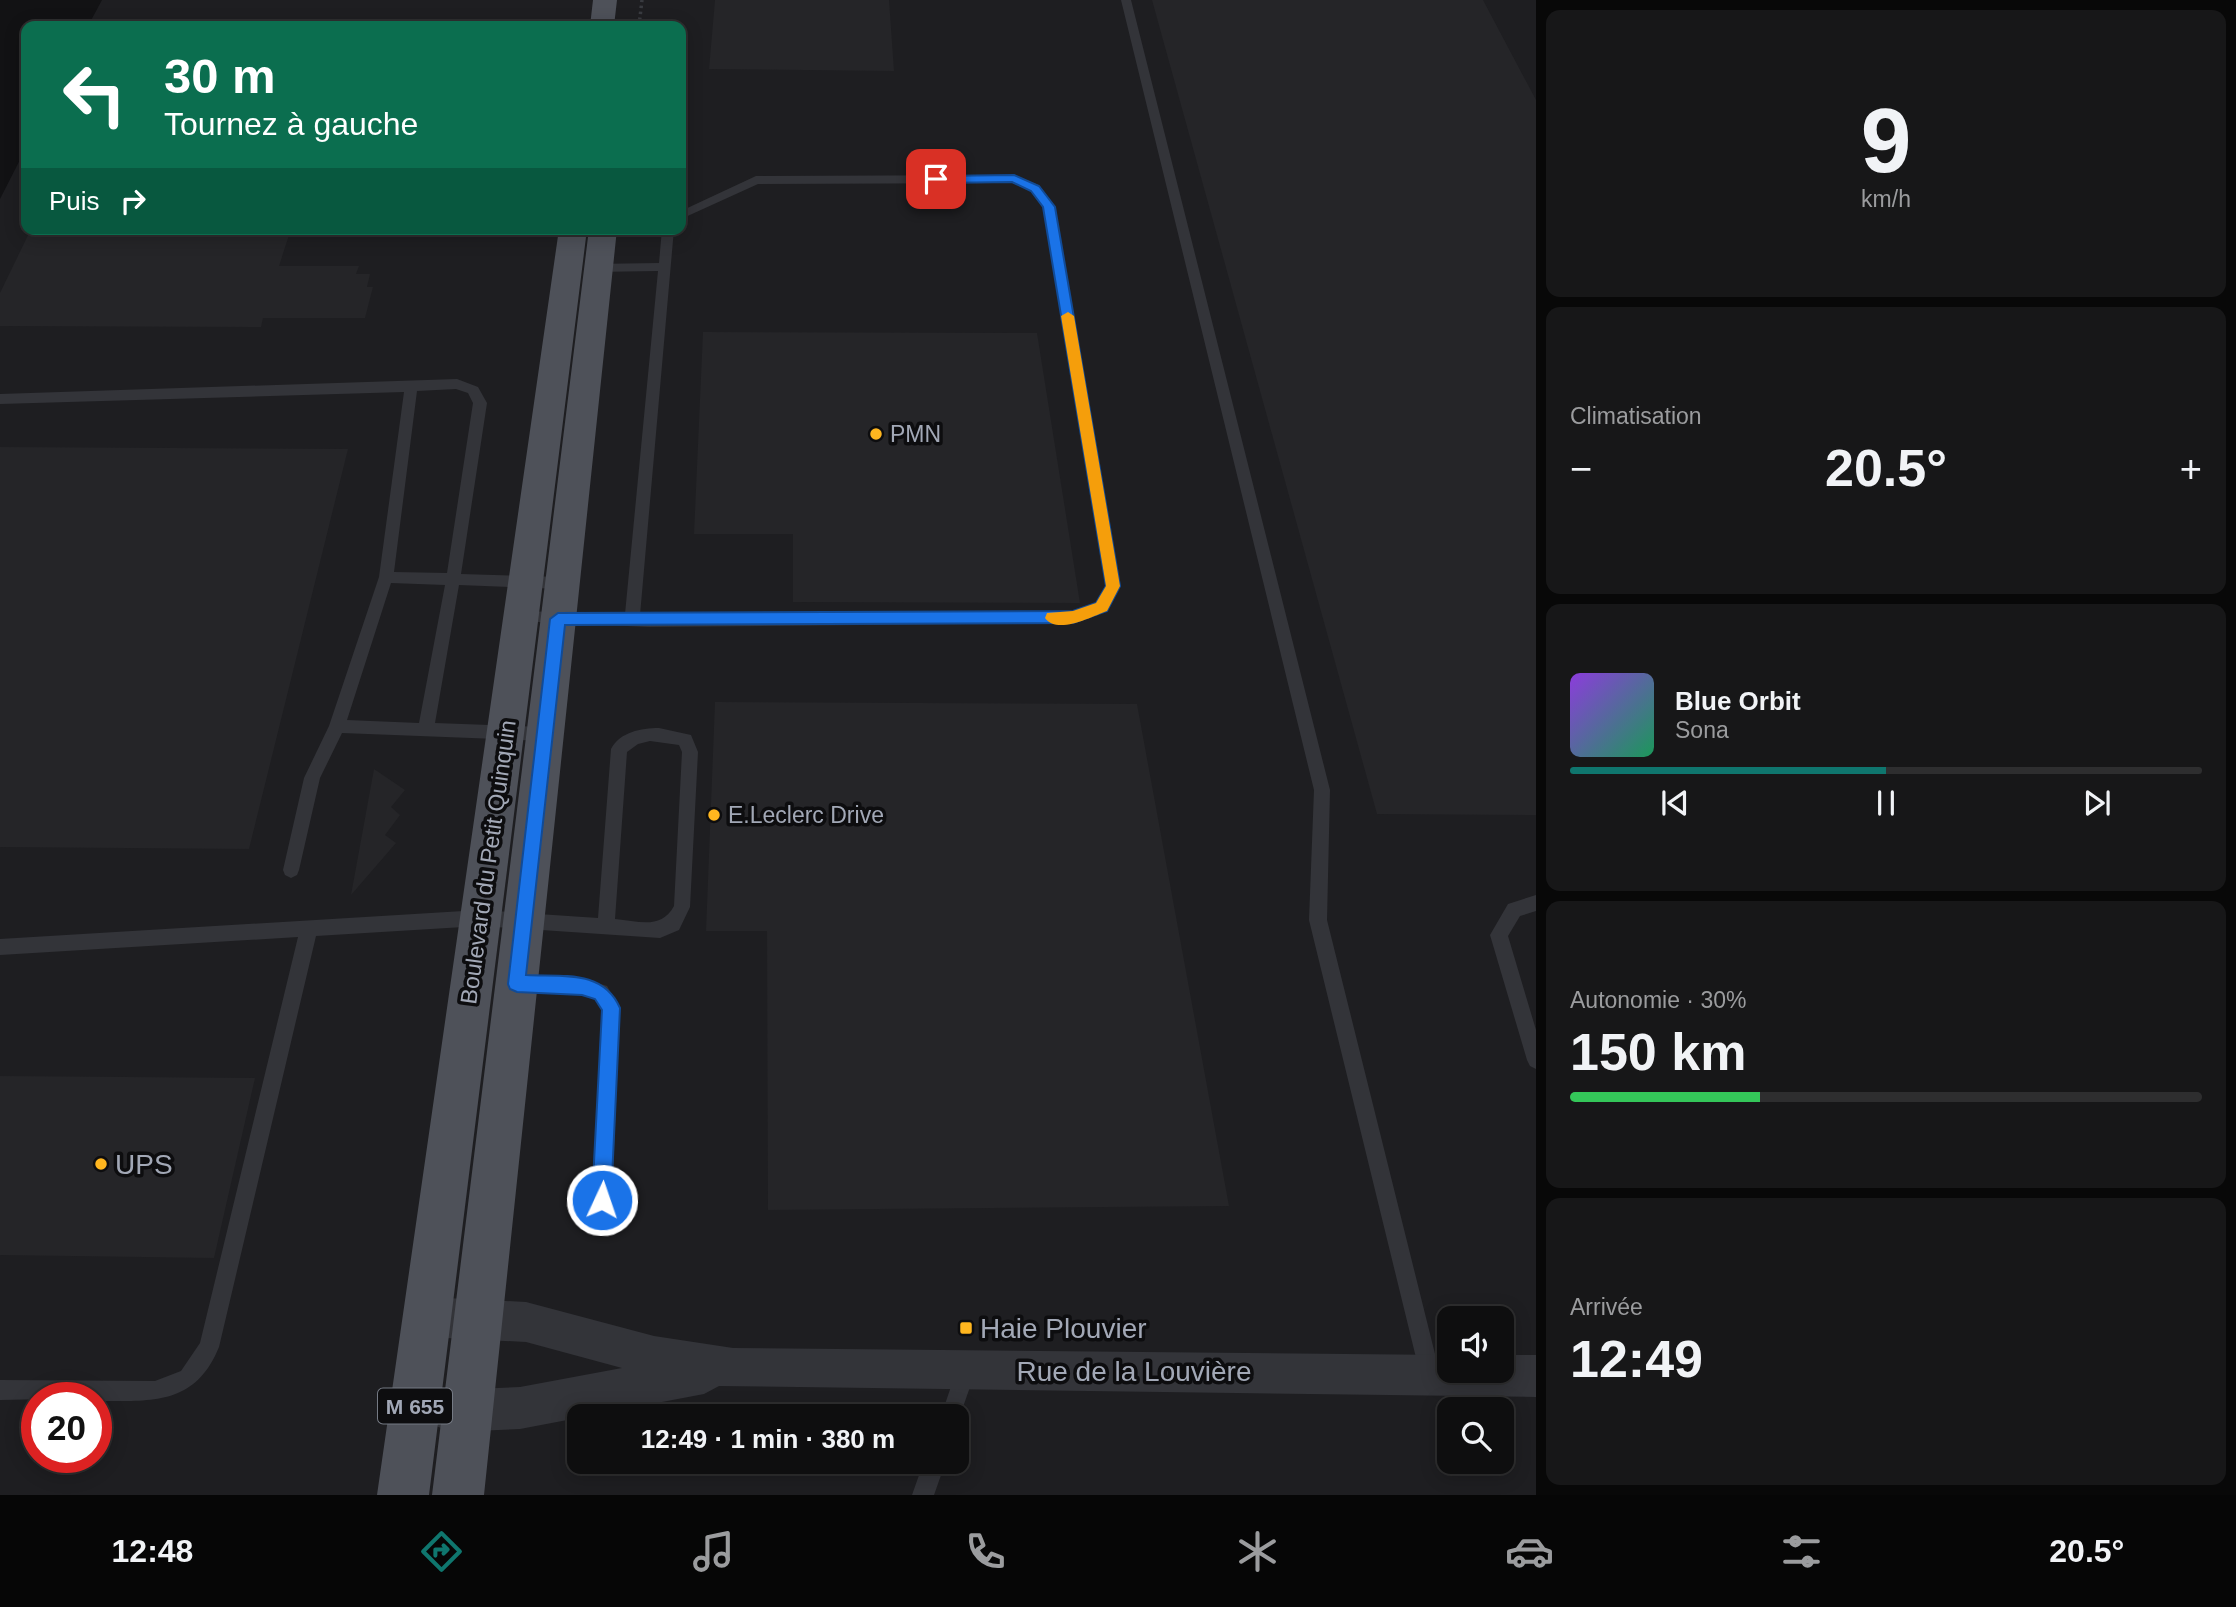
<!DOCTYPE html>
<html lang="fr">
<meta charset="utf-8">
<style>
body{margin:0;font-family:Arial,sans-serif;background:#171718;color:#f1f3f6;height:100vh;display:flex;flex-direction:column;font-size:26px;white-space:nowrap}
*{box-sizing:border-box;margin:0}
p{font-size:23px;color:#9b9c9e}
.icon{flex:none;width:38px;height:38px;fill:none;stroke:currentColor;stroke-width:2;stroke-linecap:round;stroke-linejoin:round}
.map{position:relative;flex:1;overflow:hidden}
.panel{display:flex;flex-direction:column;gap:10px;padding:10px;background:#080808;width:700px}
.panel>*{flex:none}
.banner{position:absolute;left:21px;top:21px;width:665px;height:214px;border-radius:14px;box-shadow:0 4px 18px #0003,0 0 0 2px #2e2e2f;background:#0b6e4f;color:#fff;overflow:hidden}
.controls{position:absolute;left:1437px;top:1306px;display:grid;gap:14px}
.controls a{display:grid;place-items:center;width:77px;height:77px;border-radius:14px;background:#0e0e0f;box-shadow:0 4px 18px #0003,0 0 0 2px #2e2e2f;font-size:35px}
.speed{position:absolute;left:21px;top:1382px;display:flex;gap:14px;font-size:35px;font-weight:700;text-align:center}
.speed>*{display:grid;place-content:center;width:91px;height:91px;border-radius:50%;background:#0e0e0f;box-shadow:0 4px 18px #0003,0 0 0 2px #2e2e2f;line-height:1}
.speed .limit{border:10px solid #d22;background:#fff;color:#111}
.pin{position:absolute;display:grid;place-items:center;width:60px;height:60px;color:#fff;margin:-30px;border-radius:14px;box-shadow:0 4px 10px #0006}
.me{position:absolute;width:77px;margin:-38px;rotate:3deg;stroke-linejoin:round;filter:drop-shadow(0 0 5px #0008)}
.turn{display:flex;align-items:center;gap:24px;height:147px;padding:0 28px;font-size:32px}
.turn .icon{width:91px;height:91px;stroke-width:2.5}
.turn b{display:block;font-size:49px;line-height:60px}
.then{display:flex;align-items:center;height:66px;padding:0 28px;background:#0003;gap:14px;font-size:26px}
.big{font-size:52px;font-weight:600;line-height:1.1}
.panel .tile{flex:1;display:flex;flex-direction:column;justify-content:center;gap:10px;min-width:0;padding:0 24px;border-radius:14px;background:#171718}
.panel .dial{align-items:center;gap:0}
.dial b{font-size:91px;line-height:1}
.song{display:flex;align-items:center;gap:21px}
.cover{width:84px;height:84px;border-radius:10px;background:linear-gradient(135deg,hsl(270 70% 55%),hsl(150 70% 35%))}
.played{height:7px;border-radius:4px;background:linear-gradient(90deg,#0f766e 50%,#2e2e2f 50%)}
.keys{display:flex;justify-content:space-around;direction:ltr}
.heat{display:flex;justify-content:space-between;align-items:center;font-size:38px;direction:ltr}
.charge{height:10px;border-radius:5px;background:linear-gradient(90deg,#34c759 30%,#2e2e2f 0)}
.trip{position:absolute;left:567px;top:1404px;width:402px;height:70px;border-radius:14px;background:#0e0e0f;box-shadow:0 4px 18px #0003,0 0 0 2px #2e2e2f;font-weight:600;line-height:70px;text-align:center}
.menu{display:flex;height:112px;justify-content:space-around;align-items:center;background:#060606;color:#9b9c9e}
.menu .icon{width:49px;height:49px}
.menu .on{color:#0f766e}
.menu b{font-size:32px;color:#f1f3f6}
main{display:flex;flex:1;min-height:0}
.map>svg:first-child{display:block}
.built{fill:#1e1e21;fill-rule:evenodd}
.building{fill:#252528}
.lines{fill:none;stroke-linecap:round;stroke-linejoin:round}
.path{stroke:#393b40;stroke-width:3.5;stroke-dasharray:2.5 3.5;stroke-linecap:butt}
.service{fill:#333439;fill-rule:evenodd}
.minor{fill:#333439;fill-rule:evenodd}
.primary{fill:#4e5159;fill-rule:evenodd}
.route{fill:#1a73e8;stroke:#114b97;stroke-width:2}
.slow{fill:#f59e0b}
.poi-dot{fill:#ffb61f;stroke:#0d0d0f;stroke-width:2.5}
.labels{text-anchor:middle;dominant-baseline:central;stroke-width:7;stroke-linejoin:round;paint-order:stroke}
.shield{fill:#0d0d0f;stroke:#757a84;stroke-width:2}
.shield-label{font-size:21px;font-weight:bold;fill:#a2a8b6}
.poi-label{font-size:23px;fill:#a2a8b6;stroke:#0d0d0f;text-anchor:start}
.street-label{font-size:23px;fill:#a2a8b6;stroke:#0d0d0f}
.near-poi-label{font-size:28px;fill:#a2a8b6;stroke:#0d0d0f;text-anchor:start}
.near-street-label{font-size:28px;fill:#a2a8b6;stroke:#0d0d0f}
</style>
<main>
<div class="map">
<svg width="1536" height="1495" viewBox="0 0 1536 1495">
<rect width="100%" height="100%" fill="#121214"/>
<!-- built -->
<path class="built" d="M102,0H1536V1495H0V199L26,148V229H681V26H88ZM1449,1318H1502V1370H1449ZM37,1398H96V1458H37ZM1449,1409H1502V1461H1449ZM579,1416H957V1461H579Z"/>
<!-- building -->
<path class="building" d="M715,0H889L894,71L709,69Z
M1152,0H1483L1536,100V815L1377,814Z
M31,229H291L279,266H359L356,274H370L367,287H373L365,318H263L261,327L0,326V293Z
M703,332L1037,333L1080,603L793,602V534H694Z
M0,447L348,449L249,849L0,847Z
M715,702L1137,704L1229,1206L768,1210L767,931H706Z
M374,769L405,790L391,807L400,815L385,835L396,843L351,895Z
M0,1076L255,1078L214,1258L0,1255Z"/>
<g class="lines">
<!-- path -->
<path class="path" d="M639,26L642,0"/>
<!-- service -->
<path class="service" d="M1121,0H1131L1330,790L1327,920L1440,1374L1437,1381L1430,1384L1423,1381L1420,1374L1309,920L1314,790Z
M1014,175L1039,185L1055,207L1120,586L1107,611L1073,623L649,627L516,621L514,617L516,613L521,611L625,614L658,271L594,272L588,268L594,264L659,263L662,229H674L640,615L1073,611L1097,603L1106,586L1043,207L1031,191L1012,183L758,184L681,219V211L756,176Z
M457,379L478,387L487,403L461,574L562,577L569,583L562,589L459,585L435,723L545,727L551,729L553,734L551,739L545,741L342,733L320,778L299,870L297,875L291,878L285,875L283,870L304,778L329,726L379,577L404,392L0,404V394ZM456,389L468,393L473,403L447,573L394,572L417,391ZM391,583L445,585L419,723L347,720Z
M659,728L691,735L698,752L690,907L679,930L660,938L480,926L316,936L219,1347C195,1406 151,1401 96,1401V1398L0,1400V1380L155,1381L181,1371L200,1343L298,937L0,955V939L480,910L598,918L611,749C620,732 641,728 659,728ZM650,741L679,745L682,752L674,906C661,930 639,921 615,919L627,752L638,744Z
M1536,895V911L1520,916L1508,936L1536,1030V1069L1530,1066L1527,1060L1490,935L1508,904Z
M516,976L582,978L607,986L620,1008L612,1200L609,1207L602,1210L595,1207L592,1200L602,1010L595,999L582,994L516,992L510,990L507,984L510,978Z
M966,1360L973,1363L976,1370L957,1424V1416H941L959,1363Z
M924,1461H946L934,1495H912Z"/>
<!-- minor -->
<path class="minor" d="M427,1297L526,1302L654,1336L733,1348L1449,1355V1370H1502V1355H1536V1397L719,1386L704,1394L520,1429L451,1432L436,1426L430,1411L436,1396L451,1390L520,1387L622,1368L526,1342L427,1337L413,1331L407,1317L413,1303Z"/>
<!-- primary -->
<path class="primary" d="M593,0H617L614,26H590Z
M559,229H587L429,1495H377Z
M589,229H617L484,1495H432Z"/>
</g>
<!-- route -->
<path class="route" d="M1014,175L1039,186L1055,207L1120,586L1107,611L1073,623L565,625L526,975C562,977 603,969 620,1008L611,1200L609,1207L602,1210L595,1207L592,1200L602,1010L595,999L582,995L517,992L510,989L508,984L550,619L558,613L1073,611L1096,603L1106,586L1043,207L1031,191L1012,182L936,183L931,179L936,176Z"/>
<!-- slow -->
<path class="slow" d="M1068,312L1074,316L1120,586L1107,611C1091,617 1057,635 1045,618L1047,613L1073,611L1096,603L1106,586L1061,316Z"/>
<!-- markers -->
<g class="poi-dot">
<circle cx="876" cy="434" r="7"/>
<circle cx="714" cy="815" r="7"/>
<circle cx="101" cy="1164" r="7"/>
<rect x="959" y="1321" width="14" height="14" rx="3.5"/>
</g>
<g class="labels">
<!-- shield labels -->
<rect class="shield" x="378" y="1388.5" width="74" height="35" rx="5"/>
<g class="shield-label">
<text x="415" y="1406">M 655</text>
</g>
<!-- poi labels -->
<g class="poi-label">
<text x="890" y="434">PMN</text>
<text x="728" y="815">E.Leclerc Drive</text>
</g>
<!-- street labels -->
<g class="street-label">
<text transform="translate(488 862) rotate(-82)">Boulevard du Petit Quinquin</text>
</g>
<!-- near-poi labels -->
<g class="near-poi-label">
<text x="115" y="1164">UPS</text>
<text x="980" y="1328">Haie Plouvier</text>
</g>
<!-- near-street labels -->
<g class="near-street-label">
<text x="1134" y="1371">Rue de la Louvière</text>
</g>
</g>
</svg>
<div class="controls">
<a><svg class="icon" aria-label="sound" viewBox="0 0 24 24"><path d="M4 9h4l5-4v14l-5-4H4zM17 9q2 3 0 6"/></svg></a>
<a><svg class="icon" aria-label="search" viewBox="0 0 24 24"><circle cx="10" cy="10" r="6"/><path d="M15 15l6 6"/></svg></a>
</div>
<div class="speed"><div class="limit">20</div></div>
<div class="pin" style="left:936px;top:179px;background:#d93025"><svg class="icon" aria-label="arrive" viewBox="0 0 24 24"><path d="M6 21V4h12l-3 4 3 4H6"/></svg></div>
<svg class="me" style="left:602px;top:1200px" viewBox="-20 -20 40 40"><circle r="17" fill="#1a73e8" stroke="#fff" stroke-width="3"/><path d="M0-11L8 9 0 5-8 9z" fill="#fff"/></svg>
<div class="trip">12:49 · 1 min · 380 m</div>
<div class="banner">
<div class="turn"><svg class="icon" aria-label="left" viewBox="0 0 24 24"><path d="M17 20v-9H6M10 6l-5 5 5 5"/></svg><div><b>30 m</b>Tournez à gauche</div></div>
<div class="then">Puis<svg class="icon" aria-label="right" viewBox="0 0 24 24"><path d="M7 20v-9h11M14 6l5 5-5 5"/></svg></div>
</div>
</div>
<section class="panel">
<div class="tile dial"><b>9</b><p>km/h</p></div>
<div class="tile"><p>Climatisation</p>
<div class="heat"><a>−</a><b class="big">20.5°</b><a>+</a></div>
</div>
<div class="tile">
<div class="song"><i class="cover"></i><div><b>Blue Orbit</b><p>Sona</p></div></div>
<div class="played"></div>
<div class="keys"><svg class="icon" aria-label="previous" viewBox="0 0 24 24"><path d="M18 5L8 12l10 7zM5 5v14"/></svg><svg class="icon" aria-label="pause" viewBox="0 0 24 24"><path d="M8 5v14M16 5v14"/></svg><svg class="icon" aria-label="next" viewBox="0 0 24 24"><path d="M6 5l10 7-10 7zM19 5v14"/></svg></div>
</div>
<div class="tile"><p>Autonomie · 30%</p><b class="big">150 km</b><div class="charge"></div></div>
<div class="tile"><p>Arrivée</p><b class="big">12:49</b></div>
</section>
</main>
<nav class="menu">
<b>12:48</b>
<svg class="icon on" aria-label="directions" viewBox="0 0 24 24"><path d="M12 3l9 9-9 9-9-9zM9 14v-3h6M13 9l2 2-2 2"/></svg>
<svg class="icon" aria-label="music" viewBox="0 0 24 24"><path d="M9 18V5l10-2v13"/><circle cx="6" cy="18" r="3"/><circle cx="16" cy="16" r="3"/></svg>
<svg class="icon" aria-label="phone" viewBox="0 0 24 24"><path d="M5 4h4l2 5-3 2q2 4 5 5l2-3 5 2v4C11 20 4 13 5 4z"/></svg>
<svg class="icon" aria-label="climate" viewBox="0 0 24 24"><path d="M12 3v18M4 7l16 10M4 17L20 7"/></svg>
<svg class="icon" aria-label="car" viewBox="0 0 24 24"><path d="M5 17H2v-5l4-1 3-4h7l3 4 3 1v5h-3M9 17h6M6 11h13"/><circle cx="7" cy="17" r="2"/><circle cx="17" cy="17" r="2"/></svg>
<svg class="icon" aria-label="filters" viewBox="0 0 24 24"><path d="M4 7h16M4 17h16"/><circle cx="9" cy="7" r="2"/><circle cx="15" cy="17" r="2"/></svg>
<b>20.5°</b>
</nav>
